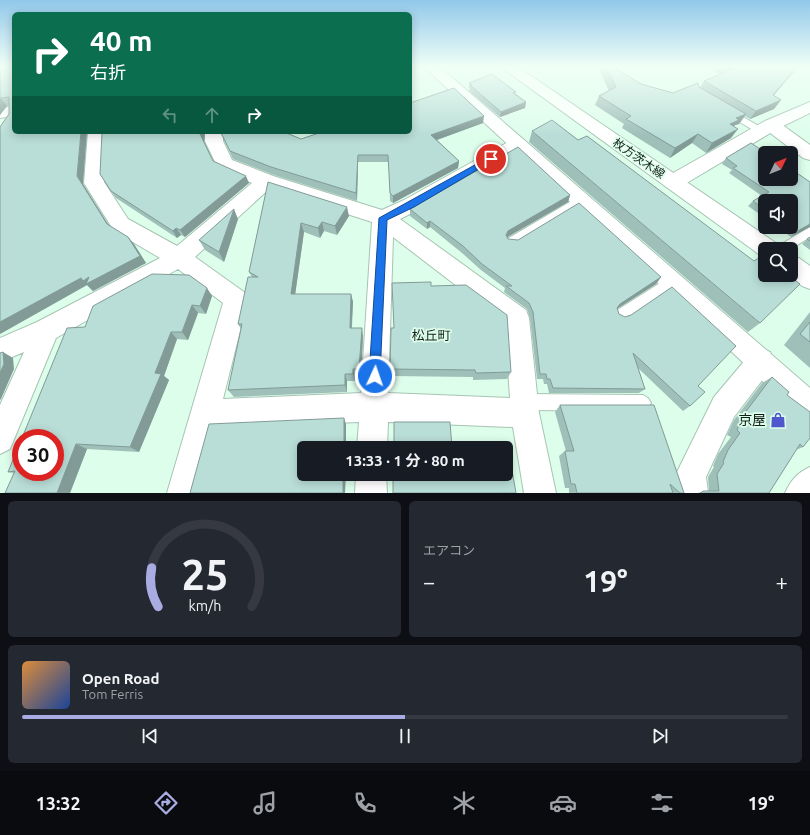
<!DOCTYPE html>
<html lang="ja">
<meta charset="utf-8">
<style>
body{margin:0;font-family:Ubuntu,"Noto Sans JP",sans-serif;background:#242831;color:#f1f3f6;height:100vh;display:flex;flex-direction:column;font-size:15px;white-space:nowrap}
*{box-sizing:border-box;margin:0}
p{font-size:13px;color:#9ea1a6}
.icon{flex:none;width:22px;height:22px;fill:none;stroke:currentColor;stroke-width:2;stroke-linecap:round;stroke-linejoin:round}
.map{position:relative;height:493px;overflow:hidden}
.drawer{display:flex;flex-direction:column;gap:8px;padding:8px;background:#0d0f14;flex:1}
.drawer>*{flex:none}
.top-card{position:absolute;left:12px;top:12px;width:400px;height:122px;border-radius:6px;box-shadow:0 2px 10px #0003;background:#0b6e4f;color:#fff;overflow:hidden}
.needle{width:26px;rotate:47deg}
.fabs{position:absolute;left:758px;top:146px;display:grid;gap:8px}
.fabs a{display:grid;place-items:center;width:40px;height:40px;border-radius:6px;background:#171b24;box-shadow:0 2px 10px #0003;font-size:20px}
.speed{position:absolute;left:12px;top:429px;display:flex;gap:8px;font-size:20px;font-weight:700;text-align:center}
.speed>*{display:grid;place-content:center;width:52px;height:52px;border-radius:50%;background:#171b24;box-shadow:0 2px 10px #0003;line-height:1}
.speed .limit{border:6px solid #d22;background:#fff;color:#111}
.pin{position:absolute;display:grid;place-items:center;width:34px;height:34px;color:#fff;margin:-17px;border:2px solid #fff;border-radius:50%;box-shadow:0 1px 4px #0007}
.me{position:absolute;width:44px;margin:-22px;rotate:3deg;stroke-linejoin:round;filter:drop-shadow(0 0 3px #0008)}
.turn{display:flex;align-items:center;gap:14px;height:84px;padding:0 12px;font-size:18px}
.turn .icon{width:52px;height:52px;stroke-width:2.5}
.turn b{display:block;font-size:28px;line-height:34px}
.lanes{display:flex;align-items:center;height:38px;padding:0 12px;background:#0003;justify-content:center;gap:20px;direction:ltr}
.lanes .off{opacity:.35}
.big{font-size:30px;font-weight:700;line-height:1.1}
.drawer .widget{flex:1;display:flex;flex-direction:column;justify-content:center;gap:6px;min-width:0;padding:0 14px;border-radius:6px;background:#242831}
.drawer .dial{align-items:center;gap:0}
.dial svg{height:104px;overflow:visible;fill:none;stroke:#363941;stroke-width:7;stroke-linecap:round;text-anchor:middle}
.dial text{fill:#f1f3f6;stroke:none}
.song{display:flex;align-items:center;gap:12px}
.cover{width:48px;height:48px;border-radius:6px;background:linear-gradient(135deg,hsl(30 70% 55%),hsl(220 70% 35%))}
.played{height:4px;border-radius:2px;background:linear-gradient(90deg,#a9ace3 50%,#363941 50%)}
.keys{display:flex;justify-content:space-around;direction:ltr}
.heat{display:flex;justify-content:space-between;align-items:center;font-size:22px;direction:ltr}
.drawer .tiles{flex:1;display:grid;gap:8px;grid-template-columns:1fr 1fr}
.widget:last-child{grid-column:span 2}
.trip{position:absolute;left:297px;top:441px;width:216px;height:40px;border-radius:6px;background:#171b24;box-shadow:0 2px 10px #0003;font-weight:700;line-height:40px;text-align:center}
.dock{display:flex;height:64px;justify-content:space-around;align-items:center;background:#090b0e;color:#9ea1a6}
.dock .icon{width:28px;height:28px}
.dock .selected{color:#a9ace3}
.dock b{font-size:18px;color:#f1f3f6}
.map>svg:first-child{display:block}
.lines{fill:none;stroke-linecap:round;stroke-linejoin:round}
.service-casing{stroke:#a6c4b3;stroke-width:2}
.minor-casing{stroke:#a6c4b3;stroke-width:2}
.tertiary-casing{stroke:#a6c4b3;stroke-width:2}
.secondary-casing{stroke:#a6c4b3;stroke-width:2}
.service{fill:#fff;fill-rule:evenodd}
.minor{fill:#fff;fill-rule:evenodd}
.tertiary{fill:#fff;fill-rule:evenodd}
.secondary{fill:#fff;fill-rule:evenodd}
.wall{fill:#9fbfb9}
.shaded-wall{fill:#829b96}
.building{fill:#b9ded7;stroke:#829b96}
.route{fill:#1a73e8;stroke:#114b97}
.labels{text-anchor:middle;dominant-baseline:central;stroke-width:3.5;stroke-linejoin:round;paint-order:stroke}
.street-label{font-size:12px;fill:#121d17;stroke:#defeec}
.neighbourhood-label{font-size:13px;fill:#121d17;stroke:#defeec}
.near-poi-label{font-size:14px;fill:#121d17;stroke:#defeec;text-anchor:end}
</style>
<div class="map">
<svg width="810" height="493" viewBox="0 0 810 493">
<rect width="100%" height="100%" fill="#defeec"/>
<g class="lines">
<defs>
<path id="service" d="M729,109L764,129L766,131L764,133H758L726,114V110Z
M580,196L584,197L586,200L584,203L515,245H507L505,242L507,239Z
M810,227V237L791,249H776L778,246Z
M671,276L676,277L677,281L676,285L626,319L621,321L616,319L614,315L616,311Z
M524,394L643,395L648,398L651,403L648,408L643,411L524,410L519,407L516,402L519,397Z"/>
<path id="minor" d="M14,106V116L0,118V108Z
M771,120L777,121L810,145V160L803,158L765,129L762,125L765,121Z
M88,132H106L104,182L128,219L177,246L252,183L218,168L205,141V132H223V141L232,160L273,176L382,210L404,200L512,140L518,138L524,140L527,144L524,148L418,210L400,219L526,310L529,318L539,413L556,493H524L513,427L388,422L387,448H357L359,422L215,428L199,493H167L223,303L178,269L56,338L10,449L0,454V405L24,352L0,362V338L37,322L160,258L114,231L84,183ZM269,189L372,222L361,393L223,399L248,299L244,292L195,257ZM393,237L505,323L510,398L388,393Z
M761,348L770,352L774,361L770,370L734,417L706,477L708,493H676L675,476L714,397L752,352Z
M810,467V493H785C791,480 797,473 810,467Z
M356,474H386L387,493H355Z"/>
<path id="tertiary" d="M424,67H440L810,388V421L800,417L711,332Z
M810,102V113L777,129L680,187L673,189L666,187L663,182L666,177L765,121Z"/>
<path id="secondary" d="M501,67H518L776,243L779,249H765V257L760,255Z
M791,256L799,258L810,266V289L802,286L788,275H791Z"/>
</defs>
<!-- service casing -->
<use href="#service" class="service-casing"/>
<!-- minor casing -->
<use href="#minor" class="minor-casing"/>
<!-- tertiary casing -->
<use href="#tertiary" class="tertiary-casing"/>
<!-- secondary casing -->
<use href="#secondary" class="secondary-casing"/>
<!-- service -->
<use href="#service" class="service"/>
<!-- minor -->
<use href="#minor" class="minor"/>
<!-- tertiary -->
<use href="#tertiary" class="tertiary"/>
<!-- secondary -->
<use href="#secondary" class="secondary"/>
</g>
<!-- wall -->
<path class="wall" d="M0,67L83,184L109,226L128,237L134,244L146,263L93,291L87,285L0,334V127L9,114V105L7,106L0,115Z
M600,67H613L641,84L673,93L699,87L700,88L704,81L720,74L705,67H798L773,96L781,100L774,109L750,119L745,116L739,124L735,125L734,127L731,138L706,153L692,143L670,158L622,128L624,124L595,105L599,96L609,91L599,69Z
M469,83L516,94L526,102L525,108L500,117L469,91L470,89L469,88Z
M483,123L437,140L459,161L458,168L393,203L390,201L389,162H358L357,201L274,175L233,159L221,133L301,139Z
M532,131L760,323L748,332L529,142Z
M102,132H205L204,141L213,161L249,183L185,237L181,235L177,238L116,198L111,191Z
M726,158L810,182V227L791,237L777,227H791L765,201V218L748,206L753,201L762,196L729,173L732,170L722,164Z
M268,182L349,216L337,235L324,231L320,238L304,232L295,294H351L353,302L352,328L363,336L361,376H355V381H347V392L234,397L228,390L241,329L238,324L252,277L249,272Z
M570,195L568,202L507,237L508,239L661,277L656,284L617,309L619,314L698,386L690,406L683,411L638,368L645,389L639,393H549L547,384H544L543,379H537L530,318L527,309L504,292L505,288L481,270L462,253L430,227L427,229L410,216V209Z
M238,219L224,262L205,250L199,240Z
M810,237V250L802,244Z
M431,286L511,372L507,379L473,380V377L390,376V369Z
M212,296L206,314L198,313L188,340L177,339L164,376L169,380L139,452L87,449L70,493H5L14,473L8,472L85,327Z
M810,312V368L784,345Z
M772,377L787,395L803,447L796,450L769,493H698L703,491H709L708,477L714,467L713,466L718,454L731,437L727,435L734,420L762,383Z
M560,405L684,493H569V488H565L559,456L565,451H566L555,412Z"/>
<!-- shaded-wall -->
<path class="shaded-wall" d="M797,67H798L766,104L773,95Z
M1,98L7,106L0,115V99Z
M781,100L774,109L750,119L756,111Z
M526,102L525,108L500,117L501,112Z
M746,114L739,124L735,125L732,129L730,124L736,118Z
M484,116L483,123L431,142V135Z
M738,129L731,138L706,153L712,143Z
M81,132H87L83,184L113,232L107,224L77,176Z
M200,132H205L204,142L200,134Z
M698,134L692,143L670,158L675,148Z
M358,155V162L357,201L356,193Z
M459,161L458,168L393,203V196Z
M246,176L249,183L185,237L180,230Z
M570,195L568,202L506,238V235L508,231Z
M347,207L349,216L337,235L335,226Z
M234,209L238,219L224,262L219,252Z
M430,221V227L427,229V223Z
M322,222L324,231L320,238L318,228Z
M301,223L304,232L294,303L291,294Z
M810,224V227L791,237L796,232Z
M176,228L181,235L177,238L173,231Z
M128,237L134,244L146,263L93,291L87,285L0,334V322Z
M661,277L656,284L615,310L620,304Z
M207,288L212,296L206,314L200,306Z
M351,294L353,302L351,336L350,328Z
M192,305L198,313L188,340L182,332Z
M362,328L363,336L361,376L359,369Z
M171,332L177,339L164,376L169,380L139,452L130,447L155,373Z
M3,352L13,358L14,369L1,399L0,400V373Z
M353,369L355,376V381L353,374Z
M345,374L347,381V392L345,385Z
M344,418L346,424V448H344Z
M76,444L87,449L70,493H57Z
M343,474H346L345,493H343Z"/>
<!-- building -->
<path class="building" d="M0,67H14V132H81L77,176L107,224L128,237L140,256L86,284L89,277L83,281L81,278L0,322V127L9,114V97L1,98L0,99Z
M606,67H613L641,84L673,93L698,83L699,87L746,114L736,118L739,120L730,124L738,129L712,143L698,134L675,148L626,119L631,116L599,96L616,87Z
M728,67H797L773,95L781,100L756,111L704,81L733,69Z
M492,74L516,92L513,93L526,102L501,112L470,85H472L469,83Z
M454,88L484,116L431,135L459,161L393,196L390,193L388,155H358L356,193L271,167L230,151L221,133V132H284L301,139L322,132H410V103Z
M552,120L578,140L587,136L754,261L762,256L765,258V275H788L800,284L760,323L532,131Z
M102,132H200V134L213,161L246,176L180,230L176,228L173,231L111,191L100,174Z
M751,143L766,153H765V179H791V169L810,182V224L796,232L790,227H791V201H765V210L753,201L769,192L733,168L737,166L726,158Z
M518,147L570,195L508,231L506,235L508,239L518,240L579,203L661,277L620,304L617,308L619,314L625,317L631,315L672,287L736,346L698,386L705,392L690,406L633,353L645,389L553,388L550,379H547L546,374H540L533,312L529,303L506,286H512L482,264L463,246L430,221L427,223L410,209Z
M268,182L347,207L335,226L322,222L318,228L301,223L291,294H351L350,328H362L359,369H353V374H345V385L228,390L242,324H238L248,277H258L249,272Z
M234,209L219,252L199,240Z
M810,237V241L807,239Z
M152,274L189,275L207,288L200,306L192,305L182,332H171L155,373L161,374L130,447L76,444L57,493H5L15,471L8,472L21,440V472H55V438H22L67,328L85,327L93,306Z
M431,282V286L466,285L507,315L511,372L476,373L475,370L390,369L391,328H394L392,283Z
M810,322V342L800,334Z
M3,352L4,364L0,373V353Z
M772,377L789,392L787,395L810,412V438L803,447L800,444L769,493H701L703,491H719L717,474L724,463L723,462L728,450L740,433L737,430L744,414Z
M560,405H654L684,493H680L670,484L673,493H577L575,484H571L565,451H574Z
M344,418V448H304V474H343V493H190L209,424Z
M394,422H450L452,448H394Z
M504,448H508L516,493H393V474H506V448Z"/>
<!-- sky -->
<linearGradient id="sky" x2="0" y2="1"><stop stop-color="#91c8ea"/><stop offset="0.49" stop-color="#f0fff6"/><stop offset="1" stop-color="#f0fff6" stop-opacity="0"/></linearGradient>
<rect width="810" height="136" fill="url(#sky)"/>
<!-- route -->
<path class="route" d="M491,156L494,157V160L414,207L387,220L380,376L379,380L375,381L371,380L369,376L379,218Z"/>
<!-- icons -->
<defs>
<symbol id="shop-bare" viewBox="-9 -9 18 18"><path d="M-5-2.5h2.3a2.7 3.5 0 0 1 5.4 0H5L5.5 6h-11ZM-1.5-2.5h3a1.5 2.3 0 0 0-3 0Z" fill="#5056cc" stroke="#defeec" stroke-width="2.5" paint-order="stroke"/></symbol>
</defs>
<g fill-rule="evenodd">
<use href="#shop-bare" x="767" y="409" width="22" height="22"/>
</g>
<g class="labels">
<!-- street labels -->
<g class="street-label">
<text transform="translate(639 158) rotate(35)">枚方茨木線</text>
</g>
<!-- neighbourhood labels -->
<g class="neighbourhood-label">
<text x="431" y="335">松丘町</text>
</g>
<!-- near-poi labels -->
<g class="near-poi-label">
<text x="766" y="420">京屋</text>
</g>
</g>
</svg>
<div class="fabs">
<a><svg class="needle" viewBox="-14 -14 28 28"><path d="M0-13l5 13h-10z" fill="#e53935"/><path d="M0 13l5-13h-10z" fill="#9ea1a6"/></svg></a>
<a><svg class="icon" aria-label="sound" viewBox="0 0 24 24"><path d="M4 9h4l5-4v14l-5-4H4zM17 9q2 3 0 6"/></svg></a>
<a><svg class="icon" aria-label="search" viewBox="0 0 24 24"><circle cx="10" cy="10" r="6"/><path d="M15 15l6 6"/></svg></a>
</div>
<div class="speed"><div class="limit">30</div></div>
<div class="pin" style="left:491px;top:159px;background:#d93025"><svg class="icon" aria-label="arrive" viewBox="0 0 24 24"><path d="M6 21V4h12l-3 4 3 4H6"/></svg></div>
<svg class="me" style="left:375px;top:376px" viewBox="-20 -20 40 40"><circle r="17" fill="#1a73e8" stroke="#fff" stroke-width="3"/><path d="M0-11L8 9 0 5-8 9z" fill="#fff"/></svg>
<div class="trip">13:33 · 1 分 · 80 m</div>
<div class="top-card">
<div class="turn"><svg class="icon" aria-label="right" viewBox="0 0 24 24"><path d="M7 20v-9h11M14 6l5 5-5 5"/></svg><div><b>40 m</b>右折</div></div>
<div class="lanes"><svg class="icon off" aria-label="left" viewBox="0 0 24 24"><path d="M17 20v-9H6M10 6l-5 5 5 5"/></svg><svg class="icon off" aria-label="ahead" viewBox="0 0 24 24"><path d="M12 20V5M6 11l6-6 6 6"/></svg><svg class="icon" aria-label="right" viewBox="0 0 24 24"><path d="M7 20v-9h11M14 6l5 5-5 5"/></svg></div>
</div>
</div>
<section class="drawer">
<div class="tiles">
<div class="widget dial"><svg viewBox="0 0 100 80">
<path d="M14 69A42 42 0 1 1 86 69"/>
<path d="M14 69A42 42 0 0 1 9 39" stroke="#a9ace3"/>
<text x="50" y="56" font-size="32" font-weight="700">25</text>
<text x="50" y="72" font-size="11">km/h</text>
</svg></div>
<div class="widget"><p>エアコン</p>
<div class="heat"><a>−</a><b class="big">19°</b><a>+</a></div>
</div>
<div class="widget">
<div class="song"><i class="cover"></i><div><b>Open Road</b><p>Tom Ferris</p></div></div>
<div class="played"></div>
<div class="keys"><svg class="icon" aria-label="previous" viewBox="0 0 24 24"><path d="M18 5L8 12l10 7zM5 5v14"/></svg><svg class="icon" aria-label="pause" viewBox="0 0 24 24"><path d="M8 5v14M16 5v14"/></svg><svg class="icon" aria-label="next" viewBox="0 0 24 24"><path d="M6 5l10 7-10 7zM19 5v14"/></svg></div>
</div>
</div>
</section>
<nav class="dock">
<b>13:32</b>
<svg class="icon selected" aria-label="directions" viewBox="0 0 24 24"><path d="M12 3l9 9-9 9-9-9zM9 14v-3h6M13 9l2 2-2 2"/></svg>
<svg class="icon" aria-label="music" viewBox="0 0 24 24"><path d="M9 18V5l10-2v13"/><circle cx="6" cy="18" r="3"/><circle cx="16" cy="16" r="3"/></svg>
<svg class="icon" aria-label="phone" viewBox="0 0 24 24"><path d="M5 4h4l2 5-3 2q2 4 5 5l2-3 5 2v4C11 20 4 13 5 4z"/></svg>
<svg class="icon" aria-label="climate" viewBox="0 0 24 24"><path d="M12 3v18M4 7l16 10M4 17L20 7"/></svg>
<svg class="icon" aria-label="car" viewBox="0 0 24 24"><path d="M5 17H2v-5l4-1 3-4h7l3 4 3 1v5h-3M9 17h6M6 11h13"/><circle cx="7" cy="17" r="2"/><circle cx="17" cy="17" r="2"/></svg>
<svg class="icon" aria-label="filters" viewBox="0 0 24 24"><path d="M4 7h16M4 17h16"/><circle cx="9" cy="7" r="2"/><circle cx="15" cy="17" r="2"/></svg>
<b>19°</b>
</nav>
